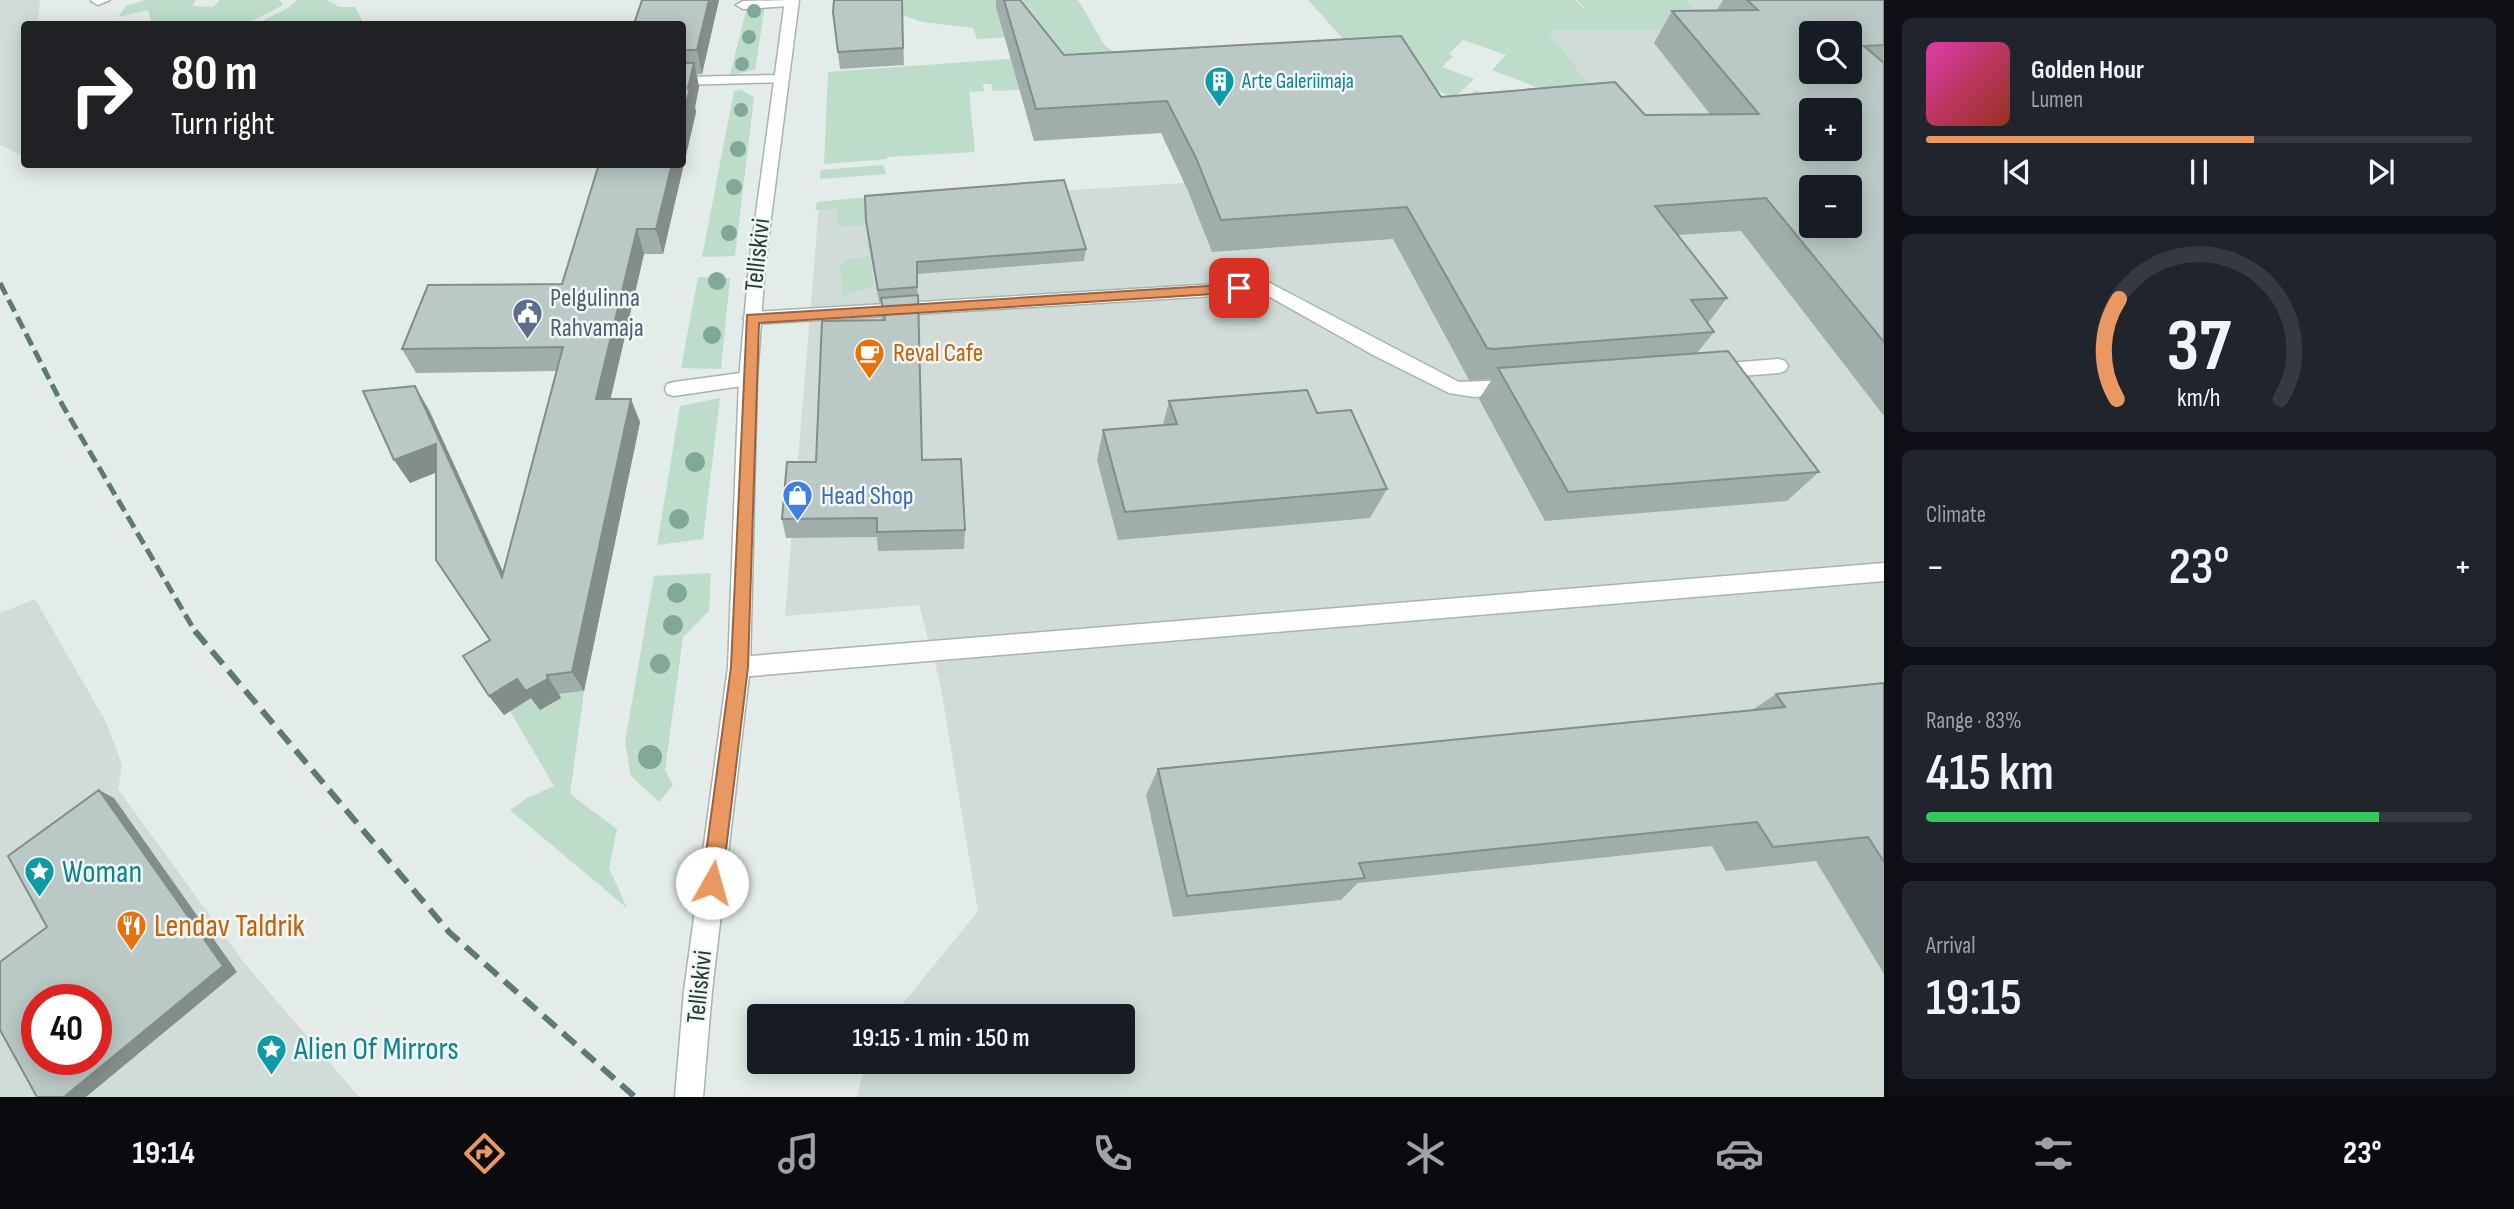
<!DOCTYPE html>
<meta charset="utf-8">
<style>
body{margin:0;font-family:"Sofia Sans Condensed",sans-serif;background:#20242c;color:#f1f3f6;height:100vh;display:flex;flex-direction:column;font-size:26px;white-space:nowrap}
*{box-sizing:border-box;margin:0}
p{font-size:23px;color:#9ea1a6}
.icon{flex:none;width:38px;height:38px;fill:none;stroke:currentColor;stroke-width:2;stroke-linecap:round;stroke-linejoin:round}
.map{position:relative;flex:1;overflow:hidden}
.drawer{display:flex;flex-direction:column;gap:18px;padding:18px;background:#0d0f14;width:630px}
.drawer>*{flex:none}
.banner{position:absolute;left:21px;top:21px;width:665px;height:147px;border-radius:7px;box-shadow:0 4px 18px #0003;background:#202124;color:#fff;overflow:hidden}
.tools{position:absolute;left:1799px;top:21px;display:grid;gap:14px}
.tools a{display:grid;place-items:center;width:63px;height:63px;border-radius:7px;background:#171b24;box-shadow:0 4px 18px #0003;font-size:35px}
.speed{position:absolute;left:21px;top:984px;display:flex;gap:14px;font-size:35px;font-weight:700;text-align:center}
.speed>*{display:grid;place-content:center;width:91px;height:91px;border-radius:50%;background:#171b24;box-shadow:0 4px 18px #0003;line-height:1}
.speed .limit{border:10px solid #d22;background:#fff;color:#111}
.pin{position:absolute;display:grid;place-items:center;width:60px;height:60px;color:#fff;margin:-30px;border-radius:14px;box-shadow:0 4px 10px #0006}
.me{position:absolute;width:77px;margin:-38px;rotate:7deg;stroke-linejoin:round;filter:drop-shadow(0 0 5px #0008)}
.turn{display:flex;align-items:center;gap:24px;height:147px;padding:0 35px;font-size:32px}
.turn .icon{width:91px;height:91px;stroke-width:2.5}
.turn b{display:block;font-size:49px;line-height:60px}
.big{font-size:52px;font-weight:600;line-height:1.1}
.drawer .widget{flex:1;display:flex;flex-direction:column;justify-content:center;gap:10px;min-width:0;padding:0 24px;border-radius:10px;background:#20242c}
.drawer .dial{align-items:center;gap:0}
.dial svg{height:182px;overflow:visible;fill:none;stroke:#363941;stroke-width:7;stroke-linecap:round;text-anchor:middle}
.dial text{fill:#f1f3f6;stroke:none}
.song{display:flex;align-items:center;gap:21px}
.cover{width:84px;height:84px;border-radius:10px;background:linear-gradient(135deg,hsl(320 70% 55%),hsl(10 70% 35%))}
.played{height:7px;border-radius:4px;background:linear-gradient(90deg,#ea9862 60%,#363941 60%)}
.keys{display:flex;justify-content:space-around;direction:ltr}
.heat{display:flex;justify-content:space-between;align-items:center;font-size:38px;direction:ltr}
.charge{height:10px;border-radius:5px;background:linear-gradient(90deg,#34c759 83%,#363941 0)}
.trip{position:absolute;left:747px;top:1004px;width:388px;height:70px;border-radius:7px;background:#171b24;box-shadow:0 4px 18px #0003;font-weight:600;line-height:70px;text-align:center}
.tabs{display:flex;height:112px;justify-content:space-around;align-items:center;background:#090b0e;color:#9ea1a6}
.tabs .icon{width:49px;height:49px}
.tabs .selected{color:#ea9862}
.tabs b{font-size:32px;color:#f1f3f6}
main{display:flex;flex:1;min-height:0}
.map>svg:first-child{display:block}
.built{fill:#d1dcd8;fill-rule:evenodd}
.green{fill:#bddcca}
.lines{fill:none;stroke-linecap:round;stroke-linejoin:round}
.service-casing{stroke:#a6b4b1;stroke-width:3}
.minor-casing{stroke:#a6b4b1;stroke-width:3}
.tertiary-casing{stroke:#a6b4b1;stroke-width:3}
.service{fill:#fff;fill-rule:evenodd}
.minor{fill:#fff;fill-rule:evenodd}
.tertiary{fill:#fff;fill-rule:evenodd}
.rail-far1{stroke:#5e7875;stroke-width:5;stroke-dasharray:13 6;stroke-linecap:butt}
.rail{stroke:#5e7875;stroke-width:6;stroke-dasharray:17 9;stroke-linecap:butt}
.tree{fill:#81a896}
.wall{fill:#a1adaa}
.shaded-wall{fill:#838d8b}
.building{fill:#bbc9c6;stroke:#838d8b;stroke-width:2;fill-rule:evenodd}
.route{fill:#ea9862;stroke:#986340;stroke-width:2}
.labels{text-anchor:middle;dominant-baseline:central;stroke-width:5;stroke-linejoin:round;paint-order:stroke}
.far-culture-label{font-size:21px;fill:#0d838f;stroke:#f3f8f7;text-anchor:start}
.street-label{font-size:26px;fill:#233c39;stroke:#f3f8f7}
.service-label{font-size:26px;fill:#4e5e75;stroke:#f3f8f7;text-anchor:start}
.food-label{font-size:26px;fill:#c56008;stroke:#f3f8f7;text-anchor:start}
.shop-label{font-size:26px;fill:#366cbe;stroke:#f3f8f7;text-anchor:start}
.near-culture-label{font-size:32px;fill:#0d838f;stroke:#f3f8f7;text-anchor:start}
.near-food-label{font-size:32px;fill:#c56008;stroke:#f3f8f7;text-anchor:start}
</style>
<main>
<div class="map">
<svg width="1884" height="1097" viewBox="0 0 1884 1097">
<rect width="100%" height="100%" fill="#e3ece9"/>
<!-- built -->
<path class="built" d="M0,0H40L38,24H24V156L0,145Z
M1688,0H1884V1097H857L866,1062H1124V1017H892L978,911L940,682L919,605L785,616L819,206L1501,163L1608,111L1547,30H1711ZM1811,33H1850V72H1811ZM1811,110H1850V149H1811ZM1811,187H1850V226H1811Z
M35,599L106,722L122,765L118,789L245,964L359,1097H0V613ZM37,999H96V1059H37Z"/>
<!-- green -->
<path class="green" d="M146,0H196L192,6L213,7L220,0H280L283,5L246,24H152L148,10L118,17L126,6Z
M297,0H326L340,7H355L362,20L359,24H256L288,8Z
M902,0H1005L1021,36L977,39L973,28L923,22L902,15Z
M1008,0H1078L1105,46L1118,54L1345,41L1308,0H1575L1589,13L1577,0H1693L1688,1L1712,30L1548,31L1609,111L1437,130L1475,90L1522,107L1539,88L1492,70L1506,55L1463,40L1449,54L1453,56L1442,67L1474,79L1454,98L1389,68L1019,90L993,91L991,84H983L984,91L969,92L975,152L887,157V159L824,164L828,72L1036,57Z
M765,6L755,70L730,75L747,7Z
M741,90L754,97L735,256L702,257L734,91Z
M883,165L886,174L820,179L821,170Z
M867,197L866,225L841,226L838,223L837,209L815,210L817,202Z
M870,256L874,285L843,296L840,267C847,256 859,258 870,256Z
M698,277L730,278L721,369L681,368Z
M720,398L703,539L657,545L680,406Z
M711,573L709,611L683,637L665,770L673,785L659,802L631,776L625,742L654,576Z
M584,691L570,794L617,829L609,868L627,908L510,810L529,797L554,786L510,711L531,698Z"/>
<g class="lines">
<defs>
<path id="service" d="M110,0L98,5L91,1L92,0Z
M796,0V5L791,6L743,9L736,5L743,1Z
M1266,281L1459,382L1514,380L1521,382L1523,387L1521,392L1474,397L1449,393L1373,355L1263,293L752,324L743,318L752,312Z
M1779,359L1785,361L1788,366L1785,371L1779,373L1714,378L1707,376L1705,371L1707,366L1714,364Z
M748,372L755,374L757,379L755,384L674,396L667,394L665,389L667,384L674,382Z
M1884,563V581L739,677L731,674L728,667L731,660L739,657Z"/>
<path id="minor" d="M780,75L787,79L785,82L682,85V77Z"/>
<path id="tertiary" d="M785,0H799L765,265L757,379L750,667L712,991L703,1097H675L684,991L728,667L739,379L749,265Z"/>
</defs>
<!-- service casing -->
<use href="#service" class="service-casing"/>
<!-- minor casing -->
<use href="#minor" class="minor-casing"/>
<!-- tertiary casing -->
<use href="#tertiary" class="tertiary-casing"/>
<!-- service -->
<use href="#service" class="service"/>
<!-- minor -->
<use href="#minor" class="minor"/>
<!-- tertiary -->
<use href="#tertiary" class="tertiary"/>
<!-- rail-far1 -->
<path class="rail-far1" d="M0,283L63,406L196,633"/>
<!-- rail -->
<path class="rail" d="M195,631L449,932L635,1097"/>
</g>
<!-- trees -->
<g class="tree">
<circle cx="754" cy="11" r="7"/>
<circle cx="749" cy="37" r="7"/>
<circle cx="742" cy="64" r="7"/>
<circle cx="741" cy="110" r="7"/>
<circle cx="738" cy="149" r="8"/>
<circle cx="734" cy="187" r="8"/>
<circle cx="729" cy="233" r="8"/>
<circle cx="717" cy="281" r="9"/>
<circle cx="712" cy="335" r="9"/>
<circle cx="695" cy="462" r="10"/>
<circle cx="679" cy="519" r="10"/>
<circle cx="677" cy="593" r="10"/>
<circle cx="673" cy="625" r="10"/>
<circle cx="660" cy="664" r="10"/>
<circle cx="650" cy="757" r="12"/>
</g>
<!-- wall -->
<path class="wall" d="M719,0L702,74H697L699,87L695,107L696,112L663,254H644L610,399L640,422L584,691L559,694L561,698L540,710L531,698L504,715L489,696L490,640L436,472L410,483L429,410L503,572L557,371L416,373L402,349L562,284L682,164V24Z
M902,0L904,65L840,69L833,12Z
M996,0H1020L1064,55L1441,97L1645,115L1710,114L1654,43L1672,11L1717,10L1723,0H1884V416L1741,231L1678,235L1727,298L1708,323L1714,332L1697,353L1819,472L1787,501L1545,521L1479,399L1492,379L1469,380L1393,239L1212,252L1188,191L1161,133L1034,141L996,7Z
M865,196L1086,249L1084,261L917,274L922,460L965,530L964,549L878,551L877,537L786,538L782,519L816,462L882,320L881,302H879L867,233Z
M1169,401L1317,413L1387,489L1370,518L1118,540L1097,460L1103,430L1163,425Z
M1884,683V974L1816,861L1726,871L1712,846L1358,883L1341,900L1173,917L1146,795L1158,769L1751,711L1776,694Z"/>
<!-- shaded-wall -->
<path class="shaded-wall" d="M709,0H719L702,74L697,50Z
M694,63L699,87L695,107L696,112L663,254L656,229L672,164H682V120L688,88Z
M637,229L644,254L605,423L596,399Z
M415,386L429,410L515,598L502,577Z
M631,399L640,422L584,691L572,672Z
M436,444L450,467L410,483L394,460Z
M547,675L561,698L540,710L531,698L504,715L489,696L517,679Z
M99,790L114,798L237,972L86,1097H64Z"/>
<!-- building -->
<path class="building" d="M642,0H709L697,50H682V24H634Z
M834,0H902L903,48L838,52L833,12Z
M1004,0H1020L1064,55L1401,36L1441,97L1615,82L1645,115L1759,114L1672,11L1758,10L1747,0H1884V45L1864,46L1884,63V342L1766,198L1655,206L1727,298L1691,300L1714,332L1493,349L1487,348L1407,207L1221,220L1196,158L1167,101L1036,109ZM1811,33H1850V72H1811ZM1811,110H1850V149H1811ZM1811,187H1850V226H1811Z
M682,63H694L688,88H690L682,120Z
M599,164H672L656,229H637L596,399H631L572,672L547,675L548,679L526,691L517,679L489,696L463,656L490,640L436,560V444L394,460L363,391L415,386L502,577L563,347L402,349L428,285L562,284Z
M1064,180L1086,249L917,262V287L878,290L866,221L865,196Z
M918,295L922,460L961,459L965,530L877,532V518L782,519L787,462H816L822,321L885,320L881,298Z
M1728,351L1819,472L1568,492L1498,368Z
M1307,390L1317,413L1351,410L1387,489L1125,512L1103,430L1177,424L1169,401Z
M1884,683V862L1868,837L1773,847L1757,822L1359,863L1365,878L1187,896L1158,769L1785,707L1776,694Z
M99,790L223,966L64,1097H37L0,1030V962L47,927L8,856ZM37,999H96V1059H37Z"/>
<!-- route -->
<path class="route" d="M1239,284L1244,285V292L759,323L748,667L722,883L719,889L712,892L705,889L702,883L731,667L747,315Z"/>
<!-- icons -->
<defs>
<symbol id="building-pin" viewBox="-11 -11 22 30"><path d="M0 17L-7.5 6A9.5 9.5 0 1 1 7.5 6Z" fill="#0f9aa8" stroke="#f3f8f7"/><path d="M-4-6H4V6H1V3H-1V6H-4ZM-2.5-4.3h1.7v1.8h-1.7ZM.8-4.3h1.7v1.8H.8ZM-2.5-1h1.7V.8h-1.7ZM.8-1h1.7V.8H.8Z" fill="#fff"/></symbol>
<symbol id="civic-pin" viewBox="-11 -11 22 30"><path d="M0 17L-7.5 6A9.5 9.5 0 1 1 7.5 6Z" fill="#5c6f8a" stroke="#f3f8f7"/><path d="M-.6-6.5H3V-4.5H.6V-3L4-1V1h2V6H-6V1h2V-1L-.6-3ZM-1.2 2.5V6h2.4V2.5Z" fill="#fff"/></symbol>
<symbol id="cafe-pin" viewBox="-11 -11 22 30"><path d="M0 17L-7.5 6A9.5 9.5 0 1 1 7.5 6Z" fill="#e8710a" stroke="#f3f8f7"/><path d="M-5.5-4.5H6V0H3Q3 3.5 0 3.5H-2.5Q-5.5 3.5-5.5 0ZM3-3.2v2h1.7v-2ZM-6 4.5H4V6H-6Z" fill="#fff"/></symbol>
<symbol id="shop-pin" viewBox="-11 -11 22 30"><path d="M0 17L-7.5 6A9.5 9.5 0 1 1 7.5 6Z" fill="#3f7fe0" stroke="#f3f8f7"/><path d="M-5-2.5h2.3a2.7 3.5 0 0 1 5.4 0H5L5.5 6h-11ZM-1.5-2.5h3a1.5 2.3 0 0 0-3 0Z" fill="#fff"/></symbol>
<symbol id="sight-pin" viewBox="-11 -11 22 30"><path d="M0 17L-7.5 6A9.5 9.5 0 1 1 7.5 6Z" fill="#0f9aa8" stroke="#f3f8f7"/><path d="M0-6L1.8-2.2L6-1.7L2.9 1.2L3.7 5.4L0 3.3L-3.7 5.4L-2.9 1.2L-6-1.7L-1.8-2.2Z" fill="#fff"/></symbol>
<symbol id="restaurant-pin" viewBox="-11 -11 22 30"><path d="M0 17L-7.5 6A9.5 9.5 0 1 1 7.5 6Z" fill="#e8710a" stroke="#f3f8f7"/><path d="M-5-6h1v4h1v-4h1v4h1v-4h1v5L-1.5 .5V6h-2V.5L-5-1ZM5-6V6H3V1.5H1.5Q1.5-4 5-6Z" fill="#fff"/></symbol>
</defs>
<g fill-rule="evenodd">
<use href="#building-pin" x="1202" y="64" width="35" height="47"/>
<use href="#civic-pin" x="510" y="296" width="35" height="47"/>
<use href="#cafe-pin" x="852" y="336" width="35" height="47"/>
<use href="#shop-pin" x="780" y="478" width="35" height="47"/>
<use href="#sight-pin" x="22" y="854" width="35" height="47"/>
<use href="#restaurant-pin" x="114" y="908" width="35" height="47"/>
<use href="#sight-pin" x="254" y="1032" width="35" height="47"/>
</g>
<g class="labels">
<!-- far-culture labels -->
<g class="far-culture-label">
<text x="1242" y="81">Arte Galeriimaja</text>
</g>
<!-- street labels -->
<g class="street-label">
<text transform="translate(758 255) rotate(-84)">Telliskivi</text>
<text transform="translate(700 987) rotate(-84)">Telliskivi</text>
</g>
<!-- service labels -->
<g class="service-label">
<text x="550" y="298">Pelgulinna<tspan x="550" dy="30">Rahvamaja</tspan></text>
</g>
<!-- food labels -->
<g class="food-label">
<text x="893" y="353">Reval Cafe</text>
</g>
<!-- shop labels -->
<g class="shop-label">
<text x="821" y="496">Head Shop</text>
</g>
<!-- near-culture labels -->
<g class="near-culture-label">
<text x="62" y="872">Woman</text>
<text x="294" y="1049">Alien Of Mirrors</text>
</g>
<!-- near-food labels -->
<g class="near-food-label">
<text x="154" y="926">Lendav Taldrik</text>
</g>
</g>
</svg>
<div class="tools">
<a><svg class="icon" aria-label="search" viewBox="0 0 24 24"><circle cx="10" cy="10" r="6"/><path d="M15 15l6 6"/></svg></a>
<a>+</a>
<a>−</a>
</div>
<div class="speed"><div class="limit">40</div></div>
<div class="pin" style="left:1239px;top:288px;background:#d93025"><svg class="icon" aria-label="arrive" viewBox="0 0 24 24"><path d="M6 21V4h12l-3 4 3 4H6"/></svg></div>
<svg class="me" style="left:712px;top:883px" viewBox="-20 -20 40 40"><circle r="19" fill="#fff"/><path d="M0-13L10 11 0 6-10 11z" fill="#ea9862"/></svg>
<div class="trip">19:15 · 1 min · 150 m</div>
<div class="banner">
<div class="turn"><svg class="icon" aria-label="right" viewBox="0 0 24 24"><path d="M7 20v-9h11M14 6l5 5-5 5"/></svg><div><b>80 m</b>Turn right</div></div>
</div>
</div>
<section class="drawer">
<div class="widget">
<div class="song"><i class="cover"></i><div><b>Golden Hour</b><p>Lumen</p></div></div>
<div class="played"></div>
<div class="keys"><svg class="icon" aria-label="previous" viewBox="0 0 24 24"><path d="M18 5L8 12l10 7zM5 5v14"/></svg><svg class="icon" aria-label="pause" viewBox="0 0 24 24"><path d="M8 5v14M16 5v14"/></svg><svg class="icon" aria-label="next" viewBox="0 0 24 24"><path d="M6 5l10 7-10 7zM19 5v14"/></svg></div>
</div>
<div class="widget dial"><svg viewBox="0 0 100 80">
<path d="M14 69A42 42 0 1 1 86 69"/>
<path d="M14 69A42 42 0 0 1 15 25" stroke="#ea9862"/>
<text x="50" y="56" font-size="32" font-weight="700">37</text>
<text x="50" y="72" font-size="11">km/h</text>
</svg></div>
<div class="widget"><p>Climate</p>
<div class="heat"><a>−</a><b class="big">23°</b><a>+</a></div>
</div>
<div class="widget"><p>Range · 83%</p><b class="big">415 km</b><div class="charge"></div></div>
<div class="widget"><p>Arrival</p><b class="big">19:15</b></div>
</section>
</main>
<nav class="tabs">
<b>19:14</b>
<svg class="icon selected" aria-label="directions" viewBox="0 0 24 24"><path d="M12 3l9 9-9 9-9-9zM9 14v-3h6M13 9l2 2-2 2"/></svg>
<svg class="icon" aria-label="music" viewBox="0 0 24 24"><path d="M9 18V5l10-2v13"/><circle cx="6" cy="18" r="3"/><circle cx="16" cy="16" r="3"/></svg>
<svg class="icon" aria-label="phone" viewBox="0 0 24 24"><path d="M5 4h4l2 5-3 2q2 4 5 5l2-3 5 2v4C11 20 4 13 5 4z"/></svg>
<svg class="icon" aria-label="climate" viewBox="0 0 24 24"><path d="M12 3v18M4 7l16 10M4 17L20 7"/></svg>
<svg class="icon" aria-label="car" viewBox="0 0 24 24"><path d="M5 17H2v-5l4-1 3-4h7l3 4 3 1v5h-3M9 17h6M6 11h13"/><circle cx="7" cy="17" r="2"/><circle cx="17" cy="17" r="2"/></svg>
<svg class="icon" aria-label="filters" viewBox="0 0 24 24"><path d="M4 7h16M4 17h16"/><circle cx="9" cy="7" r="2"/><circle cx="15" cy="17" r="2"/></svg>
<b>23°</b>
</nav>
